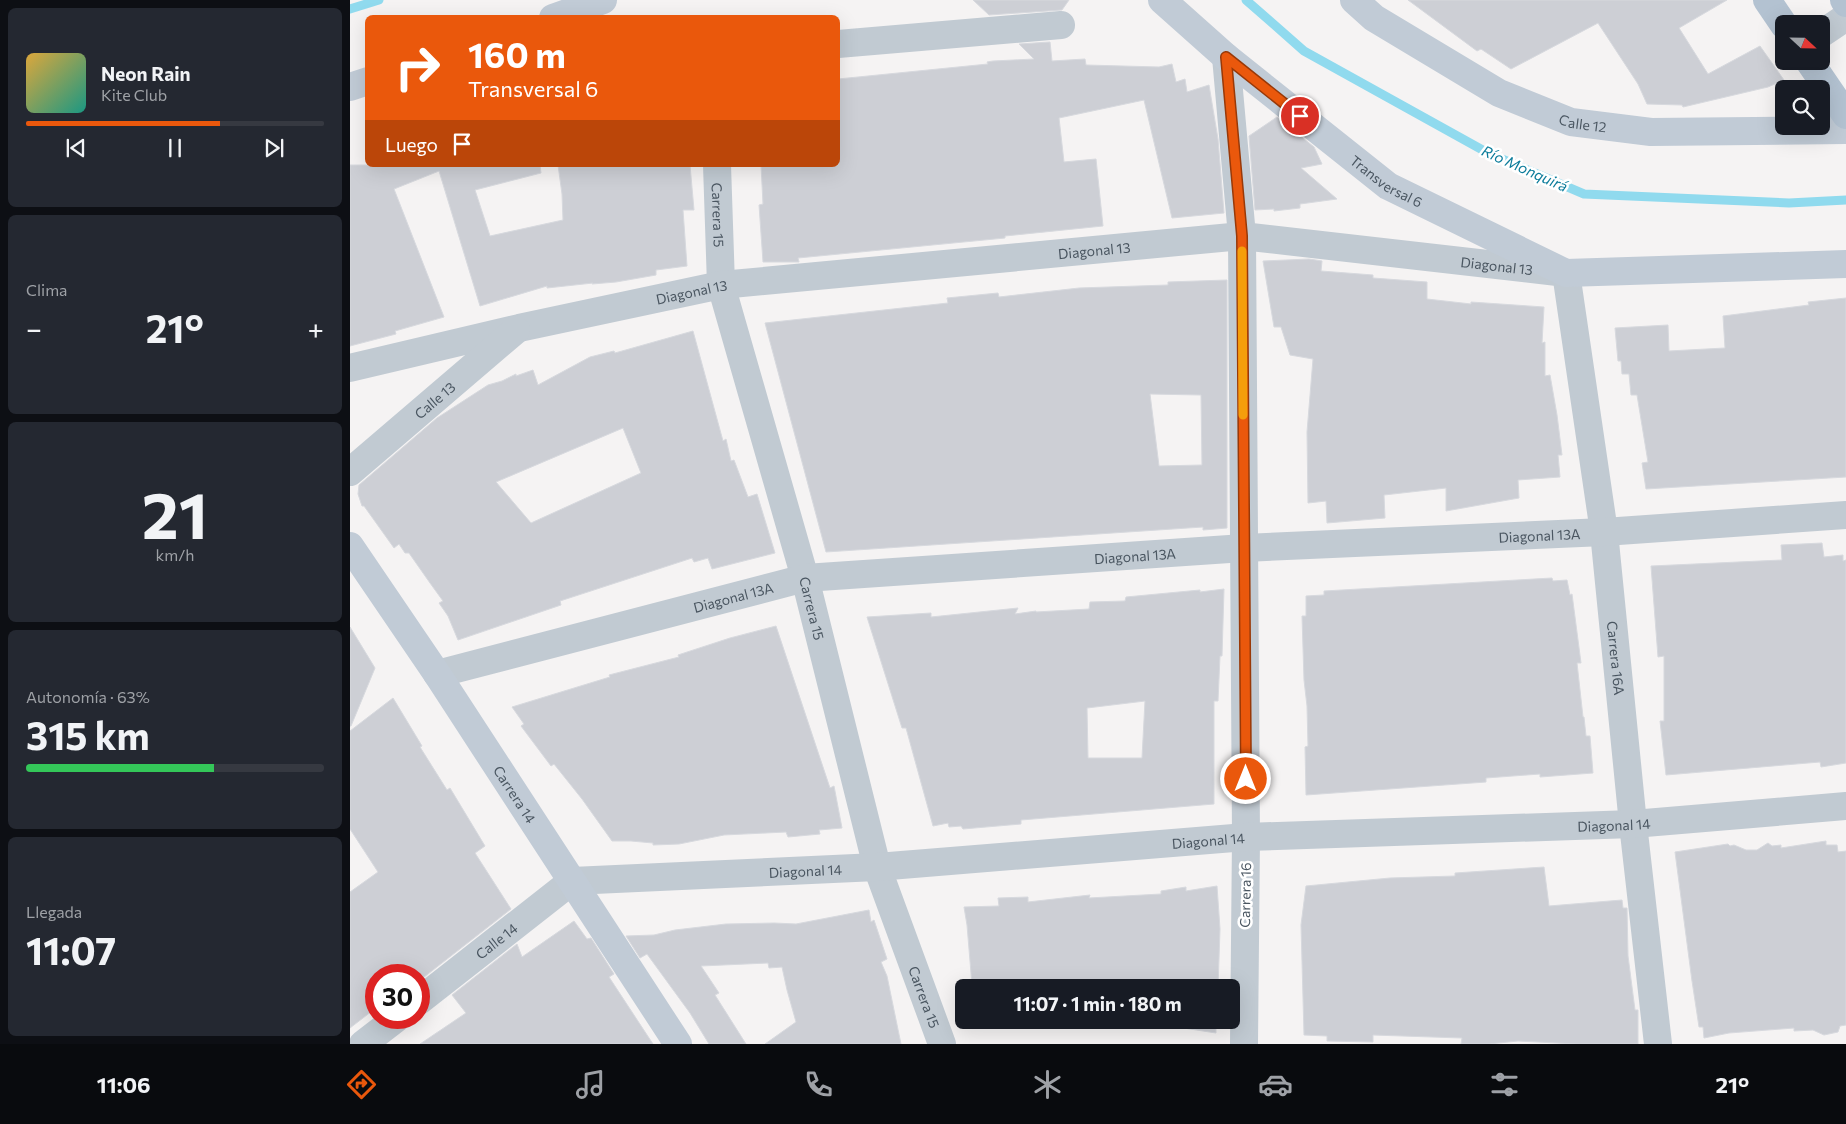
<!DOCTYPE html>
<html lang="es">
<meta charset="utf-8">
<style>
body{margin:0;font-family:Commissioner,sans-serif;background:#242831;color:#f1f3f6;height:100vh;display:flex;flex-direction:column;font-size:19px;white-space:nowrap}
*{box-sizing:border-box;margin:0}
p{font-size:16px;color:#9ea1a6}
.icon{flex:none;width:28px;height:28px;fill:none;stroke:currentColor;stroke-width:2;stroke-linecap:round;stroke-linejoin:round}
.map{position:relative;flex:1;overflow:hidden}
.drawer{display:flex;flex-direction:column;gap:8px;padding:8px;background:#0d0f14;width:350px}
.drawer>*{flex:none}
.banner{position:absolute;left:15px;top:15px;width:475px;height:152px;border-radius:8px;box-shadow:0 5px 20px #0002;background:#ea580c;color:#fff;overflow:hidden}
.needle{width:32px;rotate:112deg}
.buttons{position:absolute;left:1425px;top:15px;display:grid;gap:10px}
.buttons a{display:grid;place-items:center;width:55px;height:55px;border-radius:8px;background:#171b24;box-shadow:0 5px 20px #0002;font-size:25px}
.speed{position:absolute;left:15px;top:964px;display:flex;gap:10px;font-size:25px;font-weight:700;text-align:center}
.speed>*{display:grid;place-content:center;width:65px;height:65px;border-radius:50%;background:#171b24;box-shadow:0 5px 20px #0002;line-height:1}
.speed .limit{border:8px solid #d22;background:#fff;color:#111}
.pin{position:absolute;display:grid;place-items:center;width:42px;height:42px;color:#fff;margin:-21px;border:2px solid #fff;border-radius:50%;box-shadow:0 1px 5px #0007}
.me{position:absolute;width:55px;margin:-28px;rotate:0deg;stroke-linejoin:round;filter:drop-shadow(0 0 4px #0008)}
.turn{display:flex;align-items:center;gap:18px;height:105px;padding:0 20px;font-size:22px}
.turn .icon{width:65px;height:65px;stroke-width:2.5}
.turn b{display:block;font-size:35px;line-height:42px}
.then{display:flex;align-items:center;height:48px;padding:0 20px;background:#0003;gap:10px;font-size:19px}
.big{font-size:38px;font-weight:700;line-height:1.1}
.drawer .card{flex:1;display:flex;flex-direction:column;justify-content:center;gap:8px;min-width:0;padding:0 18px;border-radius:8px;background:#242831}
.drawer .dial{align-items:center;gap:0}
.dial b{font-size:65px;line-height:1}
.song{display:flex;align-items:center;gap:15px}
.cover{width:60px;height:60px;border-radius:8px;background:linear-gradient(135deg,hsl(40 70% 55%),hsl(170 70% 35%))}
.played{height:5px;border-radius:2px;background:linear-gradient(90deg,#ea580c 65%,#363941 65%)}
.keys{display:flex;justify-content:space-around;direction:ltr}
.heat{display:flex;justify-content:space-between;align-items:center;font-size:28px;direction:ltr}
.charge{height:8px;border-radius:4px;background:linear-gradient(90deg,#34c759 63%,#363941 0)}
.trip{position:absolute;left:605px;top:979px;width:285px;height:50px;border-radius:8px;background:#171b24;box-shadow:0 5px 20px #0002;font-weight:700;line-height:50px;text-align:center}
.tab-bar{display:flex;height:80px;justify-content:space-around;align-items:center;background:#090b0e;color:#9ea1a6}
.tab-bar .icon{width:35px;height:35px}
.tab-bar .selected{color:#ea580c}
.tab-bar b{font-size:22px;color:#f1f3f6}
main{display:flex;flex:1;min-height:0}
.map>svg:first-child{display:block}
.lines{fill:none;stroke-linecap:round;stroke-linejoin:round}
.stream{stroke:#90daee;stroke-width:9}
.building{fill:#cdcfd5;stroke:#d7d9de;fill-rule:evenodd}
.street{stroke:#c1cad2;stroke-width:28}
.secondary{stroke:#c1cbd6;stroke-width:28}
.primary{stroke:#b3c2d1;stroke-width:28}
.route-casing{stroke:#983908;stroke-width:12}
.route{stroke:#ea580c;stroke-width:9}
.slow{stroke:#f59e0b;stroke-width:9}
.labels{text-anchor:middle;dominant-baseline:central;stroke-width:5;stroke-linejoin:round;paint-order:stroke}
.street-label{font-size:14px;fill:#4a5661;stroke:#fff}
.water-label{font-size:15px;font-style:italic;fill:#0c7c9b;stroke:#fff}
</style>
<main>
<section class="drawer">
<div class="card">
<div class="song"><i class="cover"></i><div><b>Neon Rain</b><p>Kite Club</p></div></div>
<div class="played"></div>
<div class="keys"><svg class="icon" aria-label="previous" viewBox="0 0 24 24"><path d="M18 5L8 12l10 7zM5 5v14"/></svg><svg class="icon" aria-label="pause" viewBox="0 0 24 24"><path d="M8 5v14M16 5v14"/></svg><svg class="icon" aria-label="next" viewBox="0 0 24 24"><path d="M6 5l10 7-10 7zM19 5v14"/></svg></div>
</div>
<div class="card"><p>Clima</p>
<div class="heat"><a>−</a><b class="big">21°</b><a>+</a></div>
</div>
<div class="card dial"><b>21</b><p>km/h</p></div>
<div class="card"><p>Autonomía · 63%</p><b class="big">315 km</b><div class="charge"></div></div>
<div class="card"><p>Llegada</p><b class="big">11:07</b></div>
</section>
<div class="map">
<svg width="1496" height="1044" viewBox="0 0 1496 1044">
<rect width="100%" height="100%" fill="#f5f3f3"/>
<g class="lines">
<!-- stream -->
<path class="stream" d="M896,0L954,51L1138,153L1234,194L1439,203L1496,200
M0,9L29,0"/>
</g>
<!-- building -->
<path class="building" d="M623,0H719L712,10L639,15Z
M1058,0H1377L1329,28L1358,74L1410,46L1434,80L1418,87L1333,107L1332,105L1297,104L1288,84L1248,23L1161,69L1131,49L1127,51Z
M700,42L702,61L735,59L736,65L809,67L822,64L826,82L835,79L837,92L859,85L868,139L874,213L822,218L794,100L709,118L714,162L746,159L753,226L655,236V238L448,258L449,262H413L409,205L413,204L411,165H488V79L638,64L637,62L643,61L684,59L669,44Z
M927,117L964,147L972,164L951,168L987,199L950,204V208L924,211V209L905,210L899,136Z
M0,165H190L191,173L125,190L140,236L213,220L212,194L208,165H340L344,210H333L337,266L306,270V275L266,282L242,284L243,283L197,288V286L130,306L89,171L44,189L94,317L45,331L46,334L0,346Z
M959,259L972,261L971,271L1023,275V278L1077,282V299L1121,304V302L1194,307L1192,343L1195,342V376L1200,375L1207,415L1212,455H1208L1210,477L1168,480L1169,498L1096,511V488L1034,495L1035,518L977,523L976,501L958,503L957,432L963,359L940,355L931,327H924L913,261Z
M877,280V528L853,530V527L476,552L415,323L598,303L597,298L648,293L649,297L729,288L818,285V282ZM800,394L851,395L852,465L809,466Z
M1496,298V477L1296,489L1292,463L1298,462L1287,395H1281L1279,374H1272L1271,361H1268L1265,328L1318,325L1319,351L1375,348L1373,316L1459,305L1458,302Z
M343,331L373,441L376,439L381,461L384,460L398,497L407,494L425,553L362,569L358,558L344,562L342,558L210,601L211,605L108,640L98,616L89,603L93,601L80,583L59,553H55L49,544L44,548L14,506H12L8,494L9,485L87,418L138,385L152,381L166,374V376L183,370L188,385L240,357L264,351L265,353ZM273,428L291,473L181,523L146,482Z
M1472,543L1474,557L1493,555V561L1496,560V763L1471,767L1470,762L1316,775L1310,721H1314V656L1308,657L1301,566L1432,560L1431,545Z
M1202,578L1203,581L1217,580L1220,595L1222,594L1231,663H1227L1233,717H1234L1236,736H1240L1243,773L1190,777V774L1136,778V782L956,795L955,747L958,746L957,706L954,680L952,616H956V596L974,595V591Z
M874,589L872,656H870L868,701H864V804L671,820V824L613,829L611,826L599,827L598,823L583,826L556,728H552L517,617L581,613V617L668,608L665,614L686,611V612L739,609L740,602L775,601L776,597L850,590V592ZM795,701L792,758H738L737,708Z
M426,626L480,788L484,786L492,828L469,830L470,834L438,837L436,832L374,835L329,844L303,845V843L281,841H262L232,799L204,764L201,766L171,726L174,724L162,707L260,677L259,675L329,657L328,655L380,638Z
M0,627L25,668L1,726H0Z
M43,698L72,746L70,747L97,790L100,788L135,846L125,853L161,909L69,981V975H26V1008L0,1028V892L28,872L0,829V731Z
M1476,841V845H1487L1488,852L1496,851V1025L1490,1026L1488,1032L1474,1035L1463,1030L1444,1031V1028L1379,1033L1354,1038L1353,1027H1349L1342,981L1325,852L1378,844L1380,846L1384,845L1396,850H1407L1418,843L1422,846L1431,845V848Z
M1194,867L1199,906L1272,900L1273,908H1277L1278,956L1285,1010H1288V1044H1226L1168,1041L1139,1044H1111L1112,1038L1023,1035V1042L977,1041V1036L954,1035L951,925L956,886L1040,878L1105,876V873Z
M867,886L870,929L868,988H639L622,985L617,925L614,907L649,906L648,898L678,897V902L740,895L739,898L811,894V891L836,887V891Z
M519,910L521,922L524,920L537,959L531,962L537,976L551,1044H415L446,1022L437,990L432,967L419,968L418,963L351,966L369,993L365,995L396,1044H359L340,1013L297,954L290,958L276,936L304,935L325,930L376,924L424,923L446,924Z
M224,921L237,939L241,938L264,974L259,977L303,1044H70L116,1013L102,995L167,944L172,957Z
M785,1020H866V1033L814,1025L813,1022Z"/>
<g class="lines">
<!-- street -->
<g class="street">
<path d="M1471,34L1496,17"/>
<path d="M488,44L711,25"/>
<path d="M876,57L892,236L896,837L894,1044"/>
<path id="s1" d="M367,165L371,285L455,578L527,867L592,1044"/>
<path id="s2" d="M0,368L169,328L371,285L892,236L1216,273L1254,532L1283,824L1308,1044"/>
<path id="s3" d="M0,472L166,330"/>
<path id="s4" d="M87,674L455,578L894,548L1254,532L1496,515"/>
<path id="s5" d="M69,1001L222,881L527,867L896,837L1283,824L1496,806"/>
<path d="M13,1044L47,1018"/>
</g>
<!-- secondary -->
<g class="secondary">
<path id="s6" d="M812,0L876,57L1038,186L1216,273L1496,264"/>
<path id="s7" d="M1004,0L1024,18L1149,93L1221,122L1301,132L1496,130"/>
<path d="M203,18L253,0"/>
<path d="M0,87L18,81"/>
<path id="s8" d="M0,546L87,674L328,1044"/>
</g>
<!-- primary -->
<path class="primary" d="M1417,0L1434,25
M1494,0L1496,3
M1459,61L1496,115"/>
</g>
<g class="lines">
<defs>
<path id="route" d="M896,779L892,236L876,57L950,116"/>
</defs>
<!-- route casing -->
<use href="#route" class="route-casing"/>
<!-- route -->
<use href="#route" class="route"/>
<!-- slow -->
<path class="slow" d="M892,251L893,415"/>
</g>
<g class="labels">
<!-- street labels -->
<g class="street-label">
<text stroke="none"><textPath href="#s7" startOffset="262">Calle 12</textPath></text>
<text stroke="none"><textPath href="#s6" startOffset="289">Transversal 6</textPath></text>
<text stroke="none"><textPath href="#s1" startOffset="50">Carrera 15</textPath></text>
<text stroke="none"><textPath href="#s2" startOffset="755">Diagonal 13</textPath></text>
<text stroke="none"><textPath href="#s2" startOffset="1160">Diagonal 13</textPath></text>
<text stroke="none"><textPath href="#s2" startOffset="350">Diagonal 13</textPath></text>
<text stroke="none"><textPath href="#s3" startOffset="111">Calle 13</textPath></text>
<text stroke="none"><textPath href="#s4" startOffset="1116">Diagonal 13A</textPath></text>
<text stroke="none"><textPath href="#s4" startOffset="711">Diagonal 13A</textPath></text>
<text stroke="none"><textPath href="#s4" startOffset="306">Diagonal 13A</textPath></text>
<text stroke="none"><textPath href="#s1" startOffset="456">Carrera 15</textPath></text>
<text stroke="none"><textPath href="#s2" startOffset="1618">Carrera 16A</textPath></text>
<text stroke="none"><textPath href="#s8" startOffset="298">Carrera 14</textPath></text>
<text stroke="none"><textPath href="#s5" startOffset="1238">Diagonal 14</textPath></text>
<text stroke="none"><textPath href="#s5" startOffset="832">Diagonal 14</textPath></text>
<text stroke="none"><textPath href="#s5" startOffset="428">Diagonal 14</textPath></text>
<text transform="translate(895 895) rotate(-89)">Carrera 16</text>
<text stroke="none"><textPath href="#s5" startOffset="98">Calle 14</textPath></text>
<text stroke="none"><textPath href="#s1" startOffset="861">Carrera 15</textPath></text>
</g>
<!-- water labels -->
<g class="water-label">
<text transform="translate(1175 168) rotate(24)">Río Monquirá</text>
</g>
</g>
</svg>
<div class="buttons">
<a><svg class="needle" viewBox="-14 -14 28 28"><path d="M0-13l5 13h-10z" fill="#e53935"/><path d="M0 13l5-13h-10z" fill="#9ea1a6"/></svg></a>
<a><svg class="icon" aria-label="search" viewBox="0 0 24 24"><circle cx="10" cy="10" r="6"/><path d="M15 15l6 6"/></svg></a>
</div>
<div class="speed"><div class="limit">30</div></div>
<div class="pin" style="left:950px;top:116px;background:#d93025"><svg class="icon" aria-label="arrive" viewBox="0 0 24 24"><path d="M6 21V4h12l-3 4 3 4H6"/></svg></div>
<svg class="me" style="left:896px;top:779px" viewBox="-20 -20 40 40"><circle r="17" fill="#ea580c" stroke="#fff" stroke-width="3"/><path d="M0-11L8 9 0 5-8 9z" fill="#fff"/></svg>
<div class="trip">11:07 · 1 min · 180 m</div>
<div class="banner">
<div class="turn"><svg class="icon" aria-label="right" viewBox="0 0 24 24"><path d="M7 20v-9h11M14 6l5 5-5 5"/></svg><div><b>160 m</b>Transversal 6</div></div>
<div class="then">Luego<svg class="icon" aria-label="arrive" viewBox="0 0 24 24"><path d="M6 21V4h12l-3 4 3 4H6"/></svg></div>
</div>
</div>
</main>
<nav class="tab-bar">
<b>11:06</b>
<svg class="icon selected" aria-label="directions" viewBox="0 0 24 24"><path d="M12 3l9 9-9 9-9-9zM9 14v-3h6M13 9l2 2-2 2"/></svg>
<svg class="icon" aria-label="music" viewBox="0 0 24 24"><path d="M9 18V5l10-2v13"/><circle cx="6" cy="18" r="3"/><circle cx="16" cy="16" r="3"/></svg>
<svg class="icon" aria-label="phone" viewBox="0 0 24 24"><path d="M5 4h4l2 5-3 2q2 4 5 5l2-3 5 2v4C11 20 4 13 5 4z"/></svg>
<svg class="icon" aria-label="climate" viewBox="0 0 24 24"><path d="M12 3v18M4 7l16 10M4 17L20 7"/></svg>
<svg class="icon" aria-label="car" viewBox="0 0 24 24"><path d="M5 17H2v-5l4-1 3-4h7l3 4 3 1v5h-3M9 17h6M6 11h13"/><circle cx="7" cy="17" r="2"/><circle cx="17" cy="17" r="2"/></svg>
<svg class="icon" aria-label="filters" viewBox="0 0 24 24"><path d="M4 7h16M4 17h16"/><circle cx="9" cy="7" r="2"/><circle cx="15" cy="17" r="2"/></svg>
<b>21°</b>
</nav>
